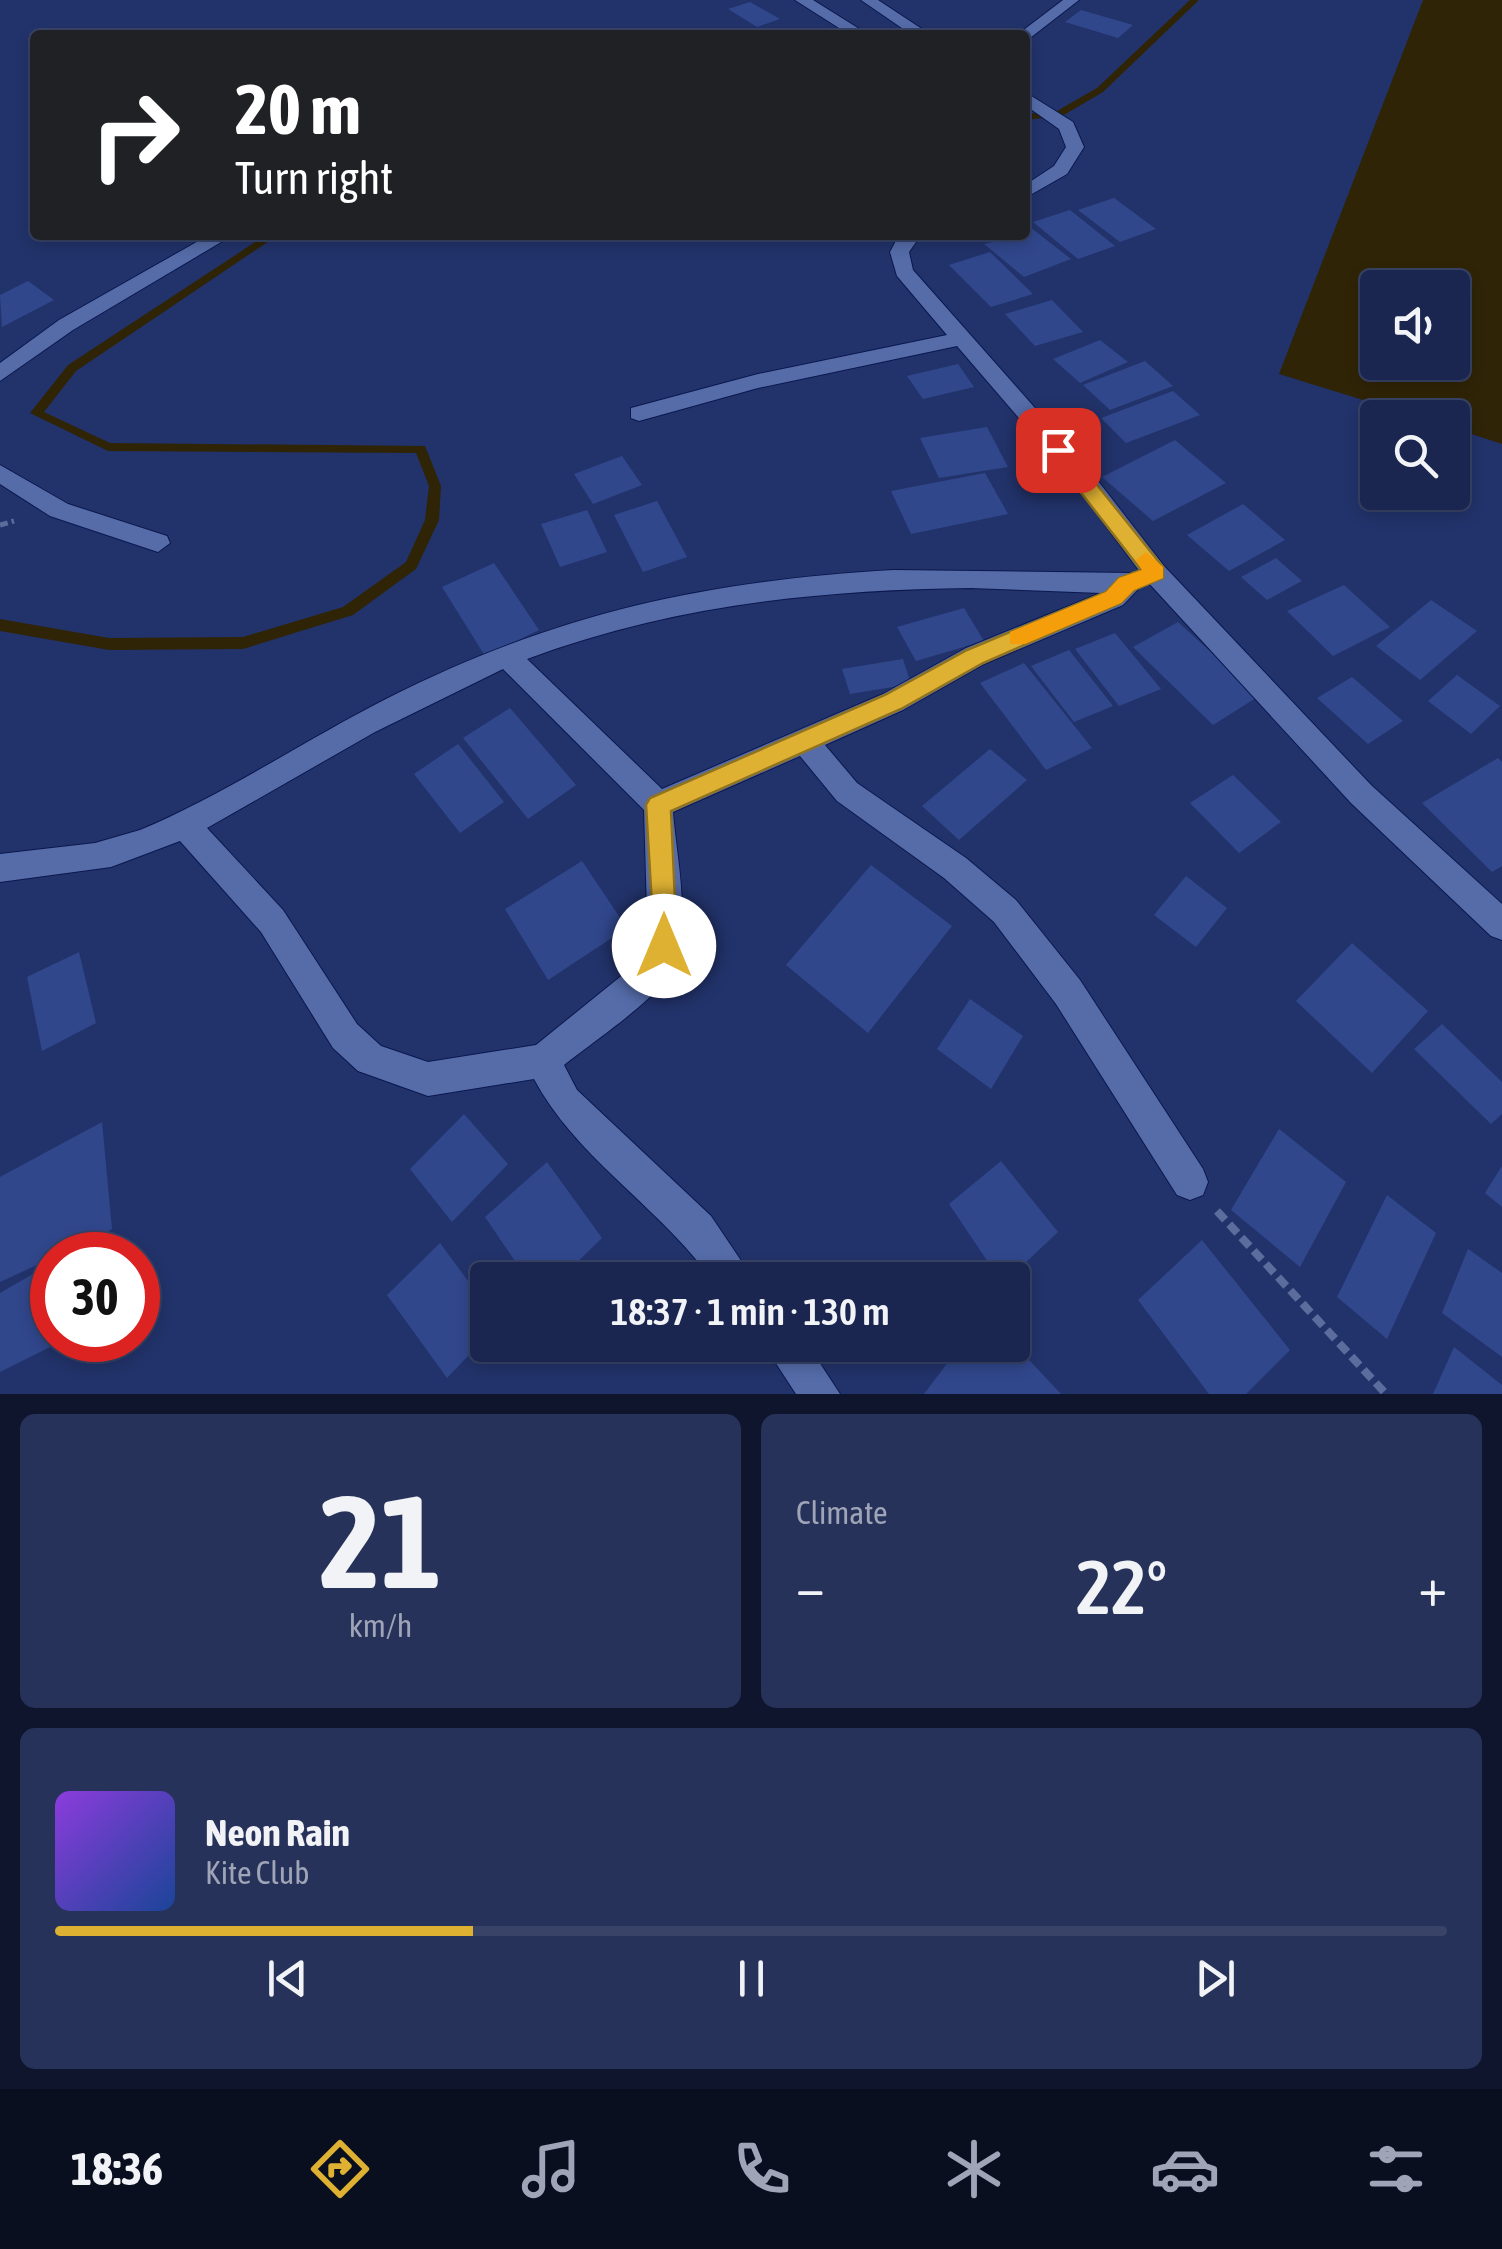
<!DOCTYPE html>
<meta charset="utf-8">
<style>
body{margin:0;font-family:"Asap Condensed",sans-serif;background:#27325a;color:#f1f3f6;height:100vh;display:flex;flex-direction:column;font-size:38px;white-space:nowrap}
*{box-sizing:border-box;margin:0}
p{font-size:32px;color:#9fa5b7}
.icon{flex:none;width:55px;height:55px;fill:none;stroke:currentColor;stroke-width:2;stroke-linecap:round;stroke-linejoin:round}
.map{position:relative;height:1394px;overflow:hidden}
.side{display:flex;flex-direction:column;gap:20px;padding:20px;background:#0e152c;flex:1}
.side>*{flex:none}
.top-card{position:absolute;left:30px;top:30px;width:1000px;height:210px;border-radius:10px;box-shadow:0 5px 15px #0003,0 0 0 2px #384367;background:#202124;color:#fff;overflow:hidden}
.tools{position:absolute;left:1360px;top:270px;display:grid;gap:20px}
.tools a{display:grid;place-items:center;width:110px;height:110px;border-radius:10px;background:#1a2650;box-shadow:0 5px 15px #0003,0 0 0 2px #384367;font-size:50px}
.speed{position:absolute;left:30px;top:1232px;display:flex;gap:20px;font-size:50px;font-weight:700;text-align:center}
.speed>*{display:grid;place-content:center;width:130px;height:130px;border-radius:50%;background:#1a2650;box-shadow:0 5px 15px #0003,0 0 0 2px #384367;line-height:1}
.speed .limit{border:15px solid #d22;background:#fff;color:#111}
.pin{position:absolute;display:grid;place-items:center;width:85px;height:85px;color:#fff;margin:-42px;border-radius:20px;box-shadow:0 5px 15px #0006}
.me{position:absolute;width:110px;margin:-55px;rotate:0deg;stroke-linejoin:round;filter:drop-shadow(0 0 8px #0008)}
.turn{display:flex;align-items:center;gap:35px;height:210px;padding:0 40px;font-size:45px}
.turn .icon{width:130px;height:130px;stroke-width:2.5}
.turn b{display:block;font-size:70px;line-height:85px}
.big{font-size:75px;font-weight:600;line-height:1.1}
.side .tile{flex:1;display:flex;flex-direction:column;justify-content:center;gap:15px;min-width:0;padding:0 35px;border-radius:15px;background:#27325a}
.side .dial{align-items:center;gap:0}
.dial b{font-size:130px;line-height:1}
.song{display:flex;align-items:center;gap:30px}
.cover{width:120px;height:120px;border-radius:15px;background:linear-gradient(135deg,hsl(270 70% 55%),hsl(220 70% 35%))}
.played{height:10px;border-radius:5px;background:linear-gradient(90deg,#deb133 30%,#384367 30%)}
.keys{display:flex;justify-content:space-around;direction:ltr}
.heat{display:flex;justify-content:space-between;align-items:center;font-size:55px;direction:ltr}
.side .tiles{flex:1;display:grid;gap:20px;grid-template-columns:1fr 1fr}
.tile:last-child{grid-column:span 2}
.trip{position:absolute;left:470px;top:1262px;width:560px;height:100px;border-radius:10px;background:#1a2650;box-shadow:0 5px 15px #0003,0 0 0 2px #384367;font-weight:600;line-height:100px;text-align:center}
.tabs{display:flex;height:160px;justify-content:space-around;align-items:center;background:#0a0f20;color:#9fa5b7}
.tabs .icon{width:70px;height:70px}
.tabs .on{color:#deb133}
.tabs b{font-size:45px;color:#f1f3f6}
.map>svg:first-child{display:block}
.water{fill:#2f2406;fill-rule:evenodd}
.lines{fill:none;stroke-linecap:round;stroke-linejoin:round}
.stream{fill:#2f2406;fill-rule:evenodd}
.building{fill:#31478c}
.minor-casing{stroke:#0b184e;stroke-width:2}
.path-far1{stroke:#5c6c9c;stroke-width:5;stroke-dasharray:8 4;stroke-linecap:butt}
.path{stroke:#5c6c9c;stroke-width:8;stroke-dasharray:12 6;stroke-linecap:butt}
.minor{fill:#556ca9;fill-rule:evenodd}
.route{fill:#deb133;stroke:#907321;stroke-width:2.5}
.slow{fill:#f59e0b}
</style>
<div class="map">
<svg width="1502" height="1394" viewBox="0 0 1502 1394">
<rect width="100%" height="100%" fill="#22336b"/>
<!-- water -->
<path class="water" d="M1423,0H1502V444L1453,428L1452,418L1418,417L1279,374ZM1378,288H1452V362H1378Z"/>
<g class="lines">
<!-- stream -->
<path class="stream" d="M1190,0H1199L1103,92L1062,116L1025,120V114L1057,111L1097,88Z
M266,235H278L76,371L44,412L110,443L425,446L441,486L439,520L416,569L353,615L243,649L109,650L0,631V619L109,638L243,637L343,607L406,562L425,520L429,486L416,453L108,451L30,413L68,365Z"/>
</g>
<!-- building -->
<path class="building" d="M750,2L780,19L757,27L728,9Z
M1081,10L1133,25L1118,38L1065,22Z
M1114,198L1156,229L1120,242L1078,210Z
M1070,210L1115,246L1078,259L1033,222Z
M1030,227L1071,259L1024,277L984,244L1025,235Z
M990,252L1033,294L991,307L949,265Z
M28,281L54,300L2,327L0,295Z
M1052,300L1083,332L1035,346L1005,314Z
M1100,340L1128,362L1080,383L1053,359Z
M1145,361L1173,386L1110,410L1083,385Z
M958,364L974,387L923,399L907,376Z
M1173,391L1200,415L1126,443L1101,418Z
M987,427L1008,467L939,478L920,438Z
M1175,440L1226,483L1153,521L1102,477Z
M622,456L642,485L593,504L574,474Z
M985,473L1008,514L911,534L891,491Z
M657,501L687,557L643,572L614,515Z
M1243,504L1285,540L1229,571L1187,535Z
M587,510L607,552L560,567L541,524Z
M1276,558L1302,581L1267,600L1241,577Z
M494,563L539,630L485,656L442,587Z
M1344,585L1390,627L1333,656L1287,611Z
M1431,600L1477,631L1420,680L1376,646Z
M964,608L984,641L916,661L897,627Z
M1178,622L1259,696L1213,725L1133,647Z
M1115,633L1161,689L1119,706L1075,649Z
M1069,650L1113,706L1074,722L1031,666Z
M903,659L911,684L850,694L842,669Z
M1024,663L1092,748L1046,770L980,683Z
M1457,675L1500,706L1471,734L1428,701Z
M1352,677L1403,721L1368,744L1317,698Z
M510,708L576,785L528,819L463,738Z
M458,744L504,802L460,833L414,774Z
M990,749L1027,780L959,840L922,806Z
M1498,758L1502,762V866L1492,872L1422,803Z
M1233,775L1281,822L1239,853L1190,803Z
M582,861L627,928L548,980L505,909Z
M871,865L952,926L868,1033L786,965Z
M1186,876L1227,908L1196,947L1154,915Z
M1352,943L1428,1011L1372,1073L1296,1001Z
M79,952L96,1023L42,1051L27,977Z
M970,999L1023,1036L991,1089L937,1049Z
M1442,1024L1502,1082V1114L1491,1124L1414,1049Z
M464,1114L508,1164L452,1222L410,1169Z
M102,1122L112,1229L98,1237L99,1255H66L91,1240L0,1282V1177Z
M1279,1129L1346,1182L1300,1267L1231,1210Z
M1001,1161L1058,1232L1007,1280H1000L949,1204Z
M547,1162L602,1238L559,1280H528L485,1217Z
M1502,1166V1207L1485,1193Z
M1387,1195L1436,1233L1387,1339L1337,1297Z
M1202,1240L1290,1350L1246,1394H1209L1138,1300Z
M440,1243L488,1308V1335L447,1378L387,1295Z
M1468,1249L1502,1273V1357L1442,1313Z
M52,1263V1340H64L0,1372V1293Z
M961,1345H1015L1061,1394H924Z
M1454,1347L1502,1385V1394H1433Z"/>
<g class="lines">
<defs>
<path id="minor" d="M795,0H813L869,35H850Z
M861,0H878L931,35H912Z
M1063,0H1079L1030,38L1017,35Z
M1025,92L1073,122L1084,147L1067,174L1025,198V185L1054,166L1066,147L1059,129L1025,105Z
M209,235H233L73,330L0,381V363L59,320Z
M899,235H921L909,252L913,270L1088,468L1164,566L1371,785L1502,904V940L1491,936L1351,803L1146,580L1072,480L957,346L758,388L639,421L631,418V408L758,374L947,335L897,276L890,252Z
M0,465L68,504L167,536L170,543L158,552L50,516L0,484Z
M893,570L1131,573L1144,583L1123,605L984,664L903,710L825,745L857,783L966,858L1016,900L1080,980L1203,1169L1208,1182L1203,1195L1190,1200L1177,1195L1056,1004L994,922L944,878L837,801L800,756L673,812C677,864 695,934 665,980C649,1004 589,1045 564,1065L577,1090L711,1216L754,1280H712C660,1207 576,1158 534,1079L428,1096L358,1071L333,1048L261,932L180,841L111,867L0,882V854L95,843L140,830C226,794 305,740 388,698C557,613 704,581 893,570ZM971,588L1101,593L966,648L883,694L662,789L527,659C672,605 818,590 971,588ZM503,669L644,810L648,944L641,960L536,1045L428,1062L381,1046L357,1024L283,910L207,828L375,732Z
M764,1345H808L840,1394H796Z"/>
</defs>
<!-- minor casing -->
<use href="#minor" class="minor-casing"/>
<!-- path-far1 -->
<path class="path-far1" d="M0,525L14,521"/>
<!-- path -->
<path class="path" d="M1217,1211L1386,1394"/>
<!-- minor -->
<use href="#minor" class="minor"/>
</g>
<!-- route -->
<path class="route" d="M1058,443L1065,445L1163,567V578L1134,590L1121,603L983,663L901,709L671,811L677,946L673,955L664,959L655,955L646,805L650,798L885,695L967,650L1106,592L1119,578L1141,570L1051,454L1048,450Z"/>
<!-- slow -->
<path class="slow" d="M1146,552L1163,567V578L1134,590L1121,603L1025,644H1010V632L1106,592L1119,578L1142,570L1136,560Z"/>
</svg>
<div class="tools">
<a><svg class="icon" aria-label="sound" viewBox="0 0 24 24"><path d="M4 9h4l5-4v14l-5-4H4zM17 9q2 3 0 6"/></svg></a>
<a><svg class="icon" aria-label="search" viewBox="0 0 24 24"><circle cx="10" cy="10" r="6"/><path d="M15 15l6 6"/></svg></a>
</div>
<div class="speed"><div class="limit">30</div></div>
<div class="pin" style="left:1058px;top:450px;background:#d93025"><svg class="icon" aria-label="arrive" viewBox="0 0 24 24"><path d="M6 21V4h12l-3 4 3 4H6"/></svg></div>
<svg class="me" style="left:664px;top:946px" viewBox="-20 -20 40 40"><circle r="19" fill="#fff"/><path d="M0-13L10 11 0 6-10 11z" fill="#deb133"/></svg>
<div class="trip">18:37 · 1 min · 130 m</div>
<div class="top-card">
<div class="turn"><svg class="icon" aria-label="right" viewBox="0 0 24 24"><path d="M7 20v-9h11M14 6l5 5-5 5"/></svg><div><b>20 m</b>Turn right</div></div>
</div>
</div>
<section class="side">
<div class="tiles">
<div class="tile dial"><b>21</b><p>km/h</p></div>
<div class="tile"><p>Climate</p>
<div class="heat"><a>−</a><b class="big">22°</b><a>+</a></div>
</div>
<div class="tile">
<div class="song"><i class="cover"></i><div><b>Neon Rain</b><p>Kite Club</p></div></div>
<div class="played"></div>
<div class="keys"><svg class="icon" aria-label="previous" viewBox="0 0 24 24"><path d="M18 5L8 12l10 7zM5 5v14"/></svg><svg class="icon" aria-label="pause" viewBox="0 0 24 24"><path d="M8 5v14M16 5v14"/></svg><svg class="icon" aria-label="next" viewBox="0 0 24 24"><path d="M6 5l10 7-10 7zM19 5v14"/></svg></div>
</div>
</div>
</section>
<nav class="tabs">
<b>18:36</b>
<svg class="icon on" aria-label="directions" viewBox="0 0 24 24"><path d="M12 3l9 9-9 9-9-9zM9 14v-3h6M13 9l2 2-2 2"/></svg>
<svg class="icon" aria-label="music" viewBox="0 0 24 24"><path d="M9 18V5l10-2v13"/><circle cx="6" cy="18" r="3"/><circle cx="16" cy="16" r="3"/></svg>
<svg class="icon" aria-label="phone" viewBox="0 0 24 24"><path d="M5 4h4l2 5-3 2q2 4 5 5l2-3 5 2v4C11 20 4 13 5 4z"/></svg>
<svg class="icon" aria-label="climate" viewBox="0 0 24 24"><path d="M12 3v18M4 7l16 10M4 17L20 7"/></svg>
<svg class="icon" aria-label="car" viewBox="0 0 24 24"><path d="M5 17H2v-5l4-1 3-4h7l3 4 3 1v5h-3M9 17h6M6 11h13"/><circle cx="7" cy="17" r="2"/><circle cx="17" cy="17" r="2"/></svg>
<svg class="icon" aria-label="filters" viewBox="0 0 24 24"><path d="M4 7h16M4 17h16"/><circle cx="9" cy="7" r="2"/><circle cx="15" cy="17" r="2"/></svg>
</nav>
